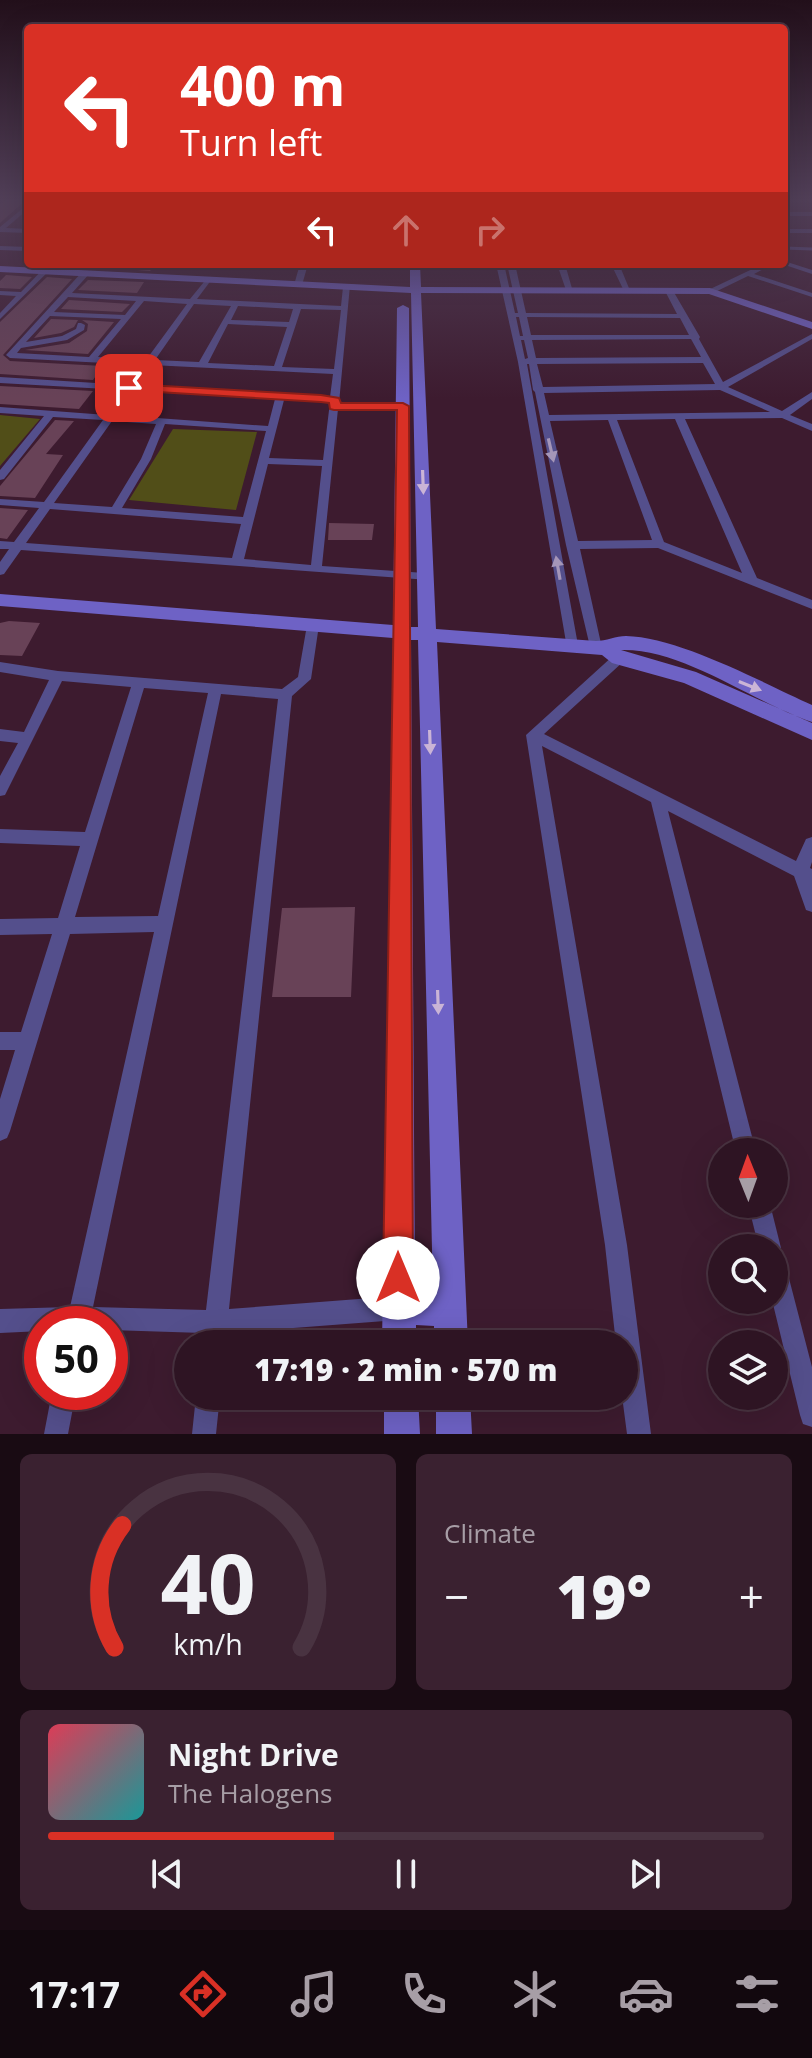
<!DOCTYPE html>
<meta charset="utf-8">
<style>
body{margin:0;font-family:"Open Sans",sans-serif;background:#3a2130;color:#f1f3f6;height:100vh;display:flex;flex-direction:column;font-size:30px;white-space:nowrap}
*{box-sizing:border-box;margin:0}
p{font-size:26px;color:#a79ea6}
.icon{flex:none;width:44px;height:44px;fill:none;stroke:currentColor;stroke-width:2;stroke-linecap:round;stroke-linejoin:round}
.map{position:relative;height:1434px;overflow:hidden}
.drawer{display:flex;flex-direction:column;gap:20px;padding:20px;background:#190b13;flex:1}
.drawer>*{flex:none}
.hud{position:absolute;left:24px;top:24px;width:764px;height:244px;border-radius:8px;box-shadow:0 8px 32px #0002,0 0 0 2px #493341;background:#d93025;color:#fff;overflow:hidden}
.needle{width:52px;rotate:359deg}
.buttons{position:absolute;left:708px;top:1138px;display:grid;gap:16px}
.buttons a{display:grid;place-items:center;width:80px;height:80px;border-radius:50%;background:#2e1423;box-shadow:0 8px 32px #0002,0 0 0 2px #493341;font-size:40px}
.speed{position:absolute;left:24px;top:1306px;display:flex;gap:16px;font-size:40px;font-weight:700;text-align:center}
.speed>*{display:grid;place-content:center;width:104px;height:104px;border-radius:50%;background:#2e1423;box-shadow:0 8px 32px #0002,0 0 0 2px #493341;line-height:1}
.speed .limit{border:12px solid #d22;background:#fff;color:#111}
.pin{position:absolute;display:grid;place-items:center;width:68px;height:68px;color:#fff;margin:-34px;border-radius:16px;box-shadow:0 4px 12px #0006}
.me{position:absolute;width:88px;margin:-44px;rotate:0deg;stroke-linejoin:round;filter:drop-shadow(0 0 6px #0008)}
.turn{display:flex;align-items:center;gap:28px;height:168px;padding:0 24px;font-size:36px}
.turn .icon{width:104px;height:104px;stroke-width:2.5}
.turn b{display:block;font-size:56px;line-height:68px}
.lanes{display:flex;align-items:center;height:76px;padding:0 24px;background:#0003;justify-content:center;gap:40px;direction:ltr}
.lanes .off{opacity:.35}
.big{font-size:60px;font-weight:800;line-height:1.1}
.drawer .widget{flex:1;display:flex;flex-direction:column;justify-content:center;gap:12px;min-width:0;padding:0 28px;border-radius:12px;background:#3a2130}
.drawer .dial{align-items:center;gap:0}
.dial svg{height:208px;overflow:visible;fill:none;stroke:#493341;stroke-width:7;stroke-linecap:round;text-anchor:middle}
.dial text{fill:#f1f3f6;stroke:none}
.song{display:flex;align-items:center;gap:24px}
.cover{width:96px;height:96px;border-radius:12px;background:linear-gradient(135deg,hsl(350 70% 55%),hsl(180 70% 35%))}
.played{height:8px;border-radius:4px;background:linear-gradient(90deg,#d93025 40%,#493341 40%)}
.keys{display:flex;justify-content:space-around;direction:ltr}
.heat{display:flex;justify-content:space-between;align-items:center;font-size:44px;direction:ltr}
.drawer .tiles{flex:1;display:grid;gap:20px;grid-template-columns:1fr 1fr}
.widget:last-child{grid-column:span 2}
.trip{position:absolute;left:174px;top:1330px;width:464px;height:80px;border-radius:40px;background:#2e1423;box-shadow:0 8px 32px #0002,0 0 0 2px #493341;font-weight:800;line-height:80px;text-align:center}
.dock{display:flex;height:128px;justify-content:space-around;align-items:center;background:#12080e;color:#a79ea6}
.dock .icon{width:56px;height:56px}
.dock .selected{color:#d93025}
.dock b{font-size:36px;color:#f1f3f6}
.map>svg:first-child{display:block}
.green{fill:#514e18}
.building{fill:#684257}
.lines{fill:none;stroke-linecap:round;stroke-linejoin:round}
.lane{stroke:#544f8c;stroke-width:3}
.street{fill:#544f8c;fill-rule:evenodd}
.secondary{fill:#6e62c5;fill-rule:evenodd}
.oneway{fill:#a596b8}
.oneway2{fill:#cab4d6}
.route{fill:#d93025;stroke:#8d1f18;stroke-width:2}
</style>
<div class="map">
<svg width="812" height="1434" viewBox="0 0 812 1434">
<rect width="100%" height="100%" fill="#3d1b2f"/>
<!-- green -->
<path class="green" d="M0,415L40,419L0,466Z
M173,429L257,432L236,510L129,500Z"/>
<!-- building -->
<path class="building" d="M11,198H28L0,223V204Z
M59,264H156L150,271Z
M6,275L32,277L20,289L0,288V281Z
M47,277L72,279L3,355L10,361L103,366L93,380L0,374V322Z
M88,280L144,282L137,293L78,290Z
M69,300L130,304L122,312L61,309Z
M51,319L78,320L74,327L61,333L34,338Z
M82,320L114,322L88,354L25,350L69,343L87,331L88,324Z
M0,386L93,391L79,409L0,404Z
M55,420L74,421L46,454L63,455L35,498L0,496V486Z
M0,508L28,510L7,539L0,538Z
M329,523L374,524L372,540H328Z
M9,621L40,623L22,656L0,655V623Z
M355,907L351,997H272L282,908Z"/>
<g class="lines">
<!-- lane -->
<path class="lane" d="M784,248L812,249"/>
<!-- street -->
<path class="street" d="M28,204V209L6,228L28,229V233L0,232V227Z
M784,212H812V216H784Z
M784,229H812V233H784Z
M0,246L28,247V251L0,250Z
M784,261L812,270V274L782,264H784Z
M48,264H56L0,319V313L16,296L0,295V291L21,292Z
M300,264H308L302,285L298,287L294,285Z
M496,264H504L515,313H518L507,264H515L526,313L677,314L665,291L672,289L700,337L699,339L723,382L812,334V339L728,387L782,411L812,392V399L790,415L812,424V431L782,418L685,419L757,578L812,600V609L658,548L580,549L602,648L601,651H591L566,545L535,392L533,390L529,364H527L578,645L577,648H567L518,362ZM516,317H519L523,336H520ZM527,317L680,318L689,335H531ZM691,339L701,357L536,358L532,340ZM521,340H524L528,358L525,359ZM703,363L715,384L543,387L537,364ZM720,390L770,412L549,415L544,393ZM675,419L742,573L664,542L617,420ZM608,420L652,540L578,541L550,421Z
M557,264H565L573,292L566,290Z
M611,264H619L631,293L624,291Z
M763,264H773L754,274L812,293V297L748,276L713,293L706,291Z
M83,271L90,273L72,293L190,299L208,277L212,279L197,299L341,306L343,287L350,285L339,403H403L408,406L403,409H338L322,566L425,573L431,577L429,580L21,550L4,574L0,575V562L9,549H0V541L14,542L39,508L0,505V499L44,502L103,420L53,417L4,479L0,480V470L44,416L0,413V407L107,415L124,390L0,383V377L128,385L143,365L10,358L6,355ZM68,297L136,301L125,315L54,312ZM144,301L187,304L146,360L98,357ZM194,304L231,306L199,362L155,360ZM238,306L293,309L289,322L231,320ZM301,309L341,310L334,369L282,367ZM50,316L121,319L89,357L17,353L21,348L67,340L84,330L85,325L81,323H78L76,329L62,336L26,342ZM228,324L287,327L274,366L208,363ZM151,365L333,374L330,397L137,386ZM133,391L275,399L268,426L116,415ZM284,400L330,402L323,460L269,458ZM112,421L156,424L141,459L112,507L54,503ZM165,424L266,431L243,517L122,508L151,459ZM268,464L322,466L311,565L244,559ZM50,509L241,524L232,558L26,543Z
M313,621L319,625L311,679L292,696L229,1309L398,1296L406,1300L410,1308L406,1316L398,1320L227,1333L226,1344H202L203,1333L110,1330V1324H42V1331L0,1333V1309L70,1307L154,932L70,934L10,1131L7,1138L0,1141V1099L15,1050H0V1032H21L52,934L0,935V919L58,918L80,846L0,843V829L85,832L131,687L62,681L5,795L0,796V776L18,743L0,741V729L24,732L49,680L0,672V662L58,671L282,689L298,677L307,625ZM144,688L208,693L158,916L75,917ZM221,694L278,699L206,1310L93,1307Z
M619,653L624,655L626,658L624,661L544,734L796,861L806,839L812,837V862L810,868L812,869V912L806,910L794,876L668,811L756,1152H736L651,802L542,746L627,1245L651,1434H627L622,1396H624V1344H616L605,1245L526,735L614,655Z
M748,1204H770L781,1248L779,1254L782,1255L785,1263L812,1367V1427L803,1424L800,1415L772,1300H774V1248H759Z
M52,1392H76L68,1434H44Z
M196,1396H220L216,1434H192Z"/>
<!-- secondary -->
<path class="secondary" d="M410,264H420L421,287L710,288L812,322V329L709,294L421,293L436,629L596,641C606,641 616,636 626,636C679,637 763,683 812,705V722C754,703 683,648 621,650L696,672L812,723V740L684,683L612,663L602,655L437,642L468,1344H434V1326L416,1325V1344H382L393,638L0,606V594L393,625L397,308L403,305L409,308L411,627H418L411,293L0,272V266L410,287ZM411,640H418L433,1293L415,1292Z
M384,1396H418L420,1434H384Z
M436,1396H470L472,1434H436Z"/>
</g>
<!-- one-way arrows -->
<defs><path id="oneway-solid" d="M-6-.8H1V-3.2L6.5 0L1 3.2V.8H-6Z" transform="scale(2)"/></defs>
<g class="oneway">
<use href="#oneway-solid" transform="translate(551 450) rotate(77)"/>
<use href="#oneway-solid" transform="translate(558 568) rotate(-100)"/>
</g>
<g class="oneway2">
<use href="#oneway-solid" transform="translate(423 482) rotate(88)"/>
<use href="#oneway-solid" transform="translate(750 686) rotate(22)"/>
<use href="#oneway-solid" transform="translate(430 742) rotate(88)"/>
<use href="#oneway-solid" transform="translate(438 1002) rotate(88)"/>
</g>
<!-- sky -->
<linearGradient id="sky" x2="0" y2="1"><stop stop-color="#220f1a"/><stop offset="0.5" stop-color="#513f58"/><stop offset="1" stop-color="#513f58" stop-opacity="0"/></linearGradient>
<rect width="812" height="399" fill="url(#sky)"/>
<!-- route -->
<path class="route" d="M129,384L321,395L339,398L341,403H403L409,406L413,1278L408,1288L398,1292L388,1288L383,1278L397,410H334L330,409L329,403L321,402L125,390L124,388Z"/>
</svg>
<div class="buttons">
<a><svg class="needle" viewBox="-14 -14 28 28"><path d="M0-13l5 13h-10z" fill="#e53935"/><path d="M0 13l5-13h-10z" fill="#a79ea6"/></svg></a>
<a><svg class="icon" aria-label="search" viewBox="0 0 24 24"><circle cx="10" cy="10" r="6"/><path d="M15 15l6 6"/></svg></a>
<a><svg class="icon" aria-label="layers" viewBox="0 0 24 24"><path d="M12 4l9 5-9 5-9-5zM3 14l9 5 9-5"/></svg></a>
</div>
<div class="speed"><div class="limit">50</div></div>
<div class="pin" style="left:129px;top:388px;background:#d93025"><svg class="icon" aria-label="arrive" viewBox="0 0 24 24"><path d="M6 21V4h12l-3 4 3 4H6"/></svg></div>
<svg class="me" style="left:398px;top:1278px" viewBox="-20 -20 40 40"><circle r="19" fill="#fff"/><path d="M0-13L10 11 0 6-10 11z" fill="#d93025"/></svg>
<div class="trip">17:19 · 2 min · 570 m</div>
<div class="hud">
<div class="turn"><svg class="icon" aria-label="left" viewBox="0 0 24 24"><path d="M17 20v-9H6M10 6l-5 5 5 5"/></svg><div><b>400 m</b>Turn left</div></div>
<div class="lanes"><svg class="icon" aria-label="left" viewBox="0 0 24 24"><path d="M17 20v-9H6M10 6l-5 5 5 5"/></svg><svg class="icon off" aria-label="ahead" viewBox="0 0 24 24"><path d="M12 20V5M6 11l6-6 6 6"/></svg><svg class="icon off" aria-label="right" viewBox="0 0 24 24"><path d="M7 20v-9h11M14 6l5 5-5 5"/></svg></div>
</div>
</div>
<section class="drawer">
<div class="tiles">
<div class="widget dial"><svg viewBox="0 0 100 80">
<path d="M14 69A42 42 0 1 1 86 69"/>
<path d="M14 69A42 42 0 0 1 17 22" stroke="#d93025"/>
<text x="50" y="56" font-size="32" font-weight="700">40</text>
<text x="50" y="72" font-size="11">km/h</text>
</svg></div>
<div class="widget"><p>Climate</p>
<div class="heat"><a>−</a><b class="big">19°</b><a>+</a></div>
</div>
<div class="widget">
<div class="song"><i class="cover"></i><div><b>Night Drive</b><p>The Halogens</p></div></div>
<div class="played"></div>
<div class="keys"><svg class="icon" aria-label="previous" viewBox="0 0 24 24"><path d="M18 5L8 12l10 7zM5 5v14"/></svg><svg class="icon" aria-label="pause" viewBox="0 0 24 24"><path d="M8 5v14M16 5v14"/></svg><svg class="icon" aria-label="next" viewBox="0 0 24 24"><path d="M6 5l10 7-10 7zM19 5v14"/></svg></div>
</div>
</div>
</section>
<nav class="dock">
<b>17:17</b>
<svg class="icon selected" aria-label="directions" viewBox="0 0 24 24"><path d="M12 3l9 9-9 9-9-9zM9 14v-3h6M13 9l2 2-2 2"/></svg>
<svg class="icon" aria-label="music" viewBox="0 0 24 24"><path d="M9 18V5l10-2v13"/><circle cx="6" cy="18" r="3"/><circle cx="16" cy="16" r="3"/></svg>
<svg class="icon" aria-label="phone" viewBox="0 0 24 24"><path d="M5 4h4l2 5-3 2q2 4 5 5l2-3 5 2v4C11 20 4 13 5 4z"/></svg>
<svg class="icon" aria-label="climate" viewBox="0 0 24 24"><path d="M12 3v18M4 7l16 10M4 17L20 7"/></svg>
<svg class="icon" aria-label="car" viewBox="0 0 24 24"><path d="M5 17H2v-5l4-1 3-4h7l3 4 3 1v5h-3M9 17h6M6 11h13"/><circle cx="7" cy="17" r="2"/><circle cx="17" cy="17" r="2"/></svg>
<svg class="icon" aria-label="filters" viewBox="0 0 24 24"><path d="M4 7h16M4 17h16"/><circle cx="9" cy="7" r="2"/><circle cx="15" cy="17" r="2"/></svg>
</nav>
